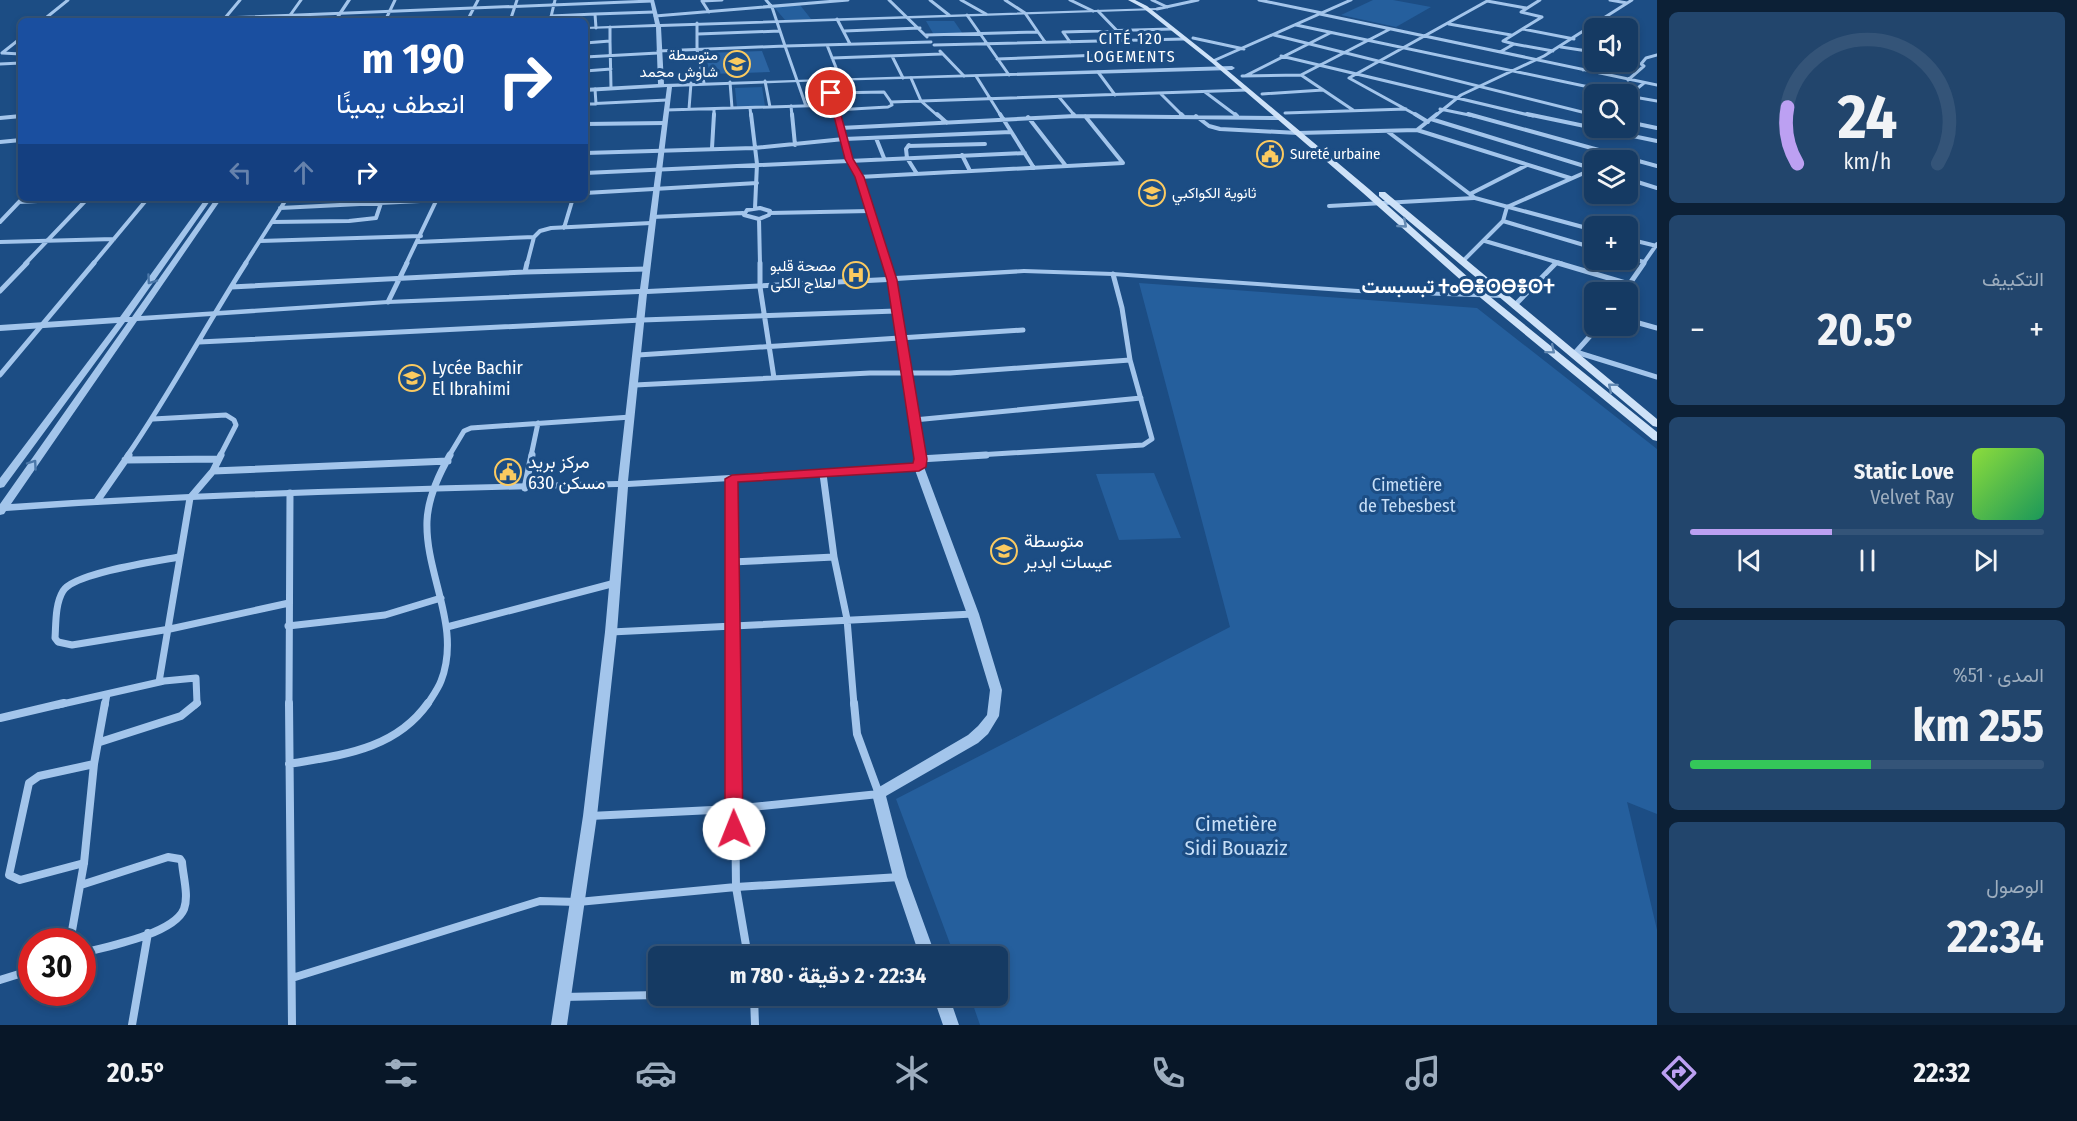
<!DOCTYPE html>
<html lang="ar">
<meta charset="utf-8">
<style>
body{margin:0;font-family:"Fira Sans Condensed",Vazirmatn,"Noto Sans Tifinagh",sans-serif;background:#22456c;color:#f1f3f6;direction:rtl;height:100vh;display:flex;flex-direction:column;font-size:22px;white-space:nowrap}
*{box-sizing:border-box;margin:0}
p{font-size:20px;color:#9dadbe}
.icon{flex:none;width:33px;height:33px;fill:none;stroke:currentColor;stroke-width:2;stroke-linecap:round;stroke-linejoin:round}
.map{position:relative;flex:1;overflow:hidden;direction:ltr}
.side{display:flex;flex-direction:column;gap:12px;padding:12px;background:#0c2036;width:420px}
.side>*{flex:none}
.guide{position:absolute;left:18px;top:18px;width:570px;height:183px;border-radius:9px;box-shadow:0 3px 9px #0003,0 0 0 2px #345478;direction:rtl;background:#1a4fa0;color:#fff;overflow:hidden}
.tools{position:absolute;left:1584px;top:18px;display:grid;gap:12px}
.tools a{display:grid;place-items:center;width:54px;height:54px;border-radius:9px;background:#153a63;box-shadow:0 3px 9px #0003,0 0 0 2px #345478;font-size:30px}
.speed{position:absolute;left:18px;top:928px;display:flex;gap:12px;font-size:30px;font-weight:700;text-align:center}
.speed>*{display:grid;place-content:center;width:78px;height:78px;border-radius:50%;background:#153a63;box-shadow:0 3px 9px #0003,0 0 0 2px #345478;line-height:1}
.speed .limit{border:9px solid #d22;background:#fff;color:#111}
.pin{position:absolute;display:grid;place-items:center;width:51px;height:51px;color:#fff;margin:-26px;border:3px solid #fff;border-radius:50%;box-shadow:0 2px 6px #0007}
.me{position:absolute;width:66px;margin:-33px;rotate:359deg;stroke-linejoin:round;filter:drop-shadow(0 0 4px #0008)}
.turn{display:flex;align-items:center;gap:21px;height:126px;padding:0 24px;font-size:27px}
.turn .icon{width:78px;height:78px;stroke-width:2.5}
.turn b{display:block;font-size:42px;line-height:51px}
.lanes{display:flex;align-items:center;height:57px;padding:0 24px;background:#0003;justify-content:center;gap:30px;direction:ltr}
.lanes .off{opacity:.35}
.big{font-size:45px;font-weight:700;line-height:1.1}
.side .tile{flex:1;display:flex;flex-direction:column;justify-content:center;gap:9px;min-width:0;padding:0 21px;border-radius:9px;background:#22456c}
.side .dial{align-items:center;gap:0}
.dial svg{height:156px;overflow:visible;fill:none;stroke:#345478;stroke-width:7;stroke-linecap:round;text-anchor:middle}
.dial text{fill:#f1f3f6;stroke:none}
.song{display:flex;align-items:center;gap:18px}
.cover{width:72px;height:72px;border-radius:9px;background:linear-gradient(135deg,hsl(90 70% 55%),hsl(150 70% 35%))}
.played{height:6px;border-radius:3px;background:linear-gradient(90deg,#bca0f2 40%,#345478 40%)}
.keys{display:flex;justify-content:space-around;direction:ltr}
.heat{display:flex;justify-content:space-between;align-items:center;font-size:33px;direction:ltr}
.charge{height:9px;border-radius:4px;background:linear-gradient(90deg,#34c759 51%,#345478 0)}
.trip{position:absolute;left:648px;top:946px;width:360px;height:60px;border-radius:9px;background:#153a63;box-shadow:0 3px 9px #0003,0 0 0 2px #345478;font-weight:700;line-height:60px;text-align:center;direction:rtl}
.tabs{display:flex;height:96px;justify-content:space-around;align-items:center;background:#081728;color:#9dadbe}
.tabs .icon{width:42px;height:42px}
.tabs .active{color:#bca0f2}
.tabs b{font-size:27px;color:#f1f3f6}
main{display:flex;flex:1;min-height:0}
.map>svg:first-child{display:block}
.green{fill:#255f9d}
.building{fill:#2b64a2}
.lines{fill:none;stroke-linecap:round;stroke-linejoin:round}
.minor-far4{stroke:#a3c5eb;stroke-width:3}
.minor-far3{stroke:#a3c5eb;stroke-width:4}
.minor-far2{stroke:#a3c5eb;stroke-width:5}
.minor-far1{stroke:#a3c5eb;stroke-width:7}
.minor{stroke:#a3c5eb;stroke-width:8}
.tertiary{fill:#a3c5eb;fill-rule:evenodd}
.secondary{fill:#cee2f8;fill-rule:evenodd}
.oneway{stroke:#6389b2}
.oneway2{stroke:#4b77a8}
.route{fill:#e11d48;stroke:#92132f;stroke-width:1.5}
.labels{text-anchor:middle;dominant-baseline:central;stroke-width:6;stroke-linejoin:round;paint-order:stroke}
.far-poi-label{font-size:15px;fill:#fff;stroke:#1c4d84;text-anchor:end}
.far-neighbourhood-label{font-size:16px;letter-spacing:1.5px;fill:#fff;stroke:#1c4d84}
.poi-label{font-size:18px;fill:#fff;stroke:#1c4d84;text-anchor:start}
.park-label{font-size:18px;fill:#c7dff8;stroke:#1c4d84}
.far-district-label{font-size:20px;font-weight:bold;fill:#fff;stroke:#1c4d84}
.near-park-label{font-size:21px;fill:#c7dff8;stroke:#1c4d84}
</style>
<main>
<section class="side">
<div class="tile dial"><svg viewBox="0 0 100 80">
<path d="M14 69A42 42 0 1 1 86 69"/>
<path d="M14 69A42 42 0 0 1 9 40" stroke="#bca0f2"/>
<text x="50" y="56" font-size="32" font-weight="700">24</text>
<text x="50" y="72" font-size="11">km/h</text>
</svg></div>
<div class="tile"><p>التكييف</p>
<div class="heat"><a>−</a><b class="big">20.5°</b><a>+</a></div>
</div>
<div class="tile">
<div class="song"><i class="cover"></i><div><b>Static Love</b><p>Velvet Ray</p></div></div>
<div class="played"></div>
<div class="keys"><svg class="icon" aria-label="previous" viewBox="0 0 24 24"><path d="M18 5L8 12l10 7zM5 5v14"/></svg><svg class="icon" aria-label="pause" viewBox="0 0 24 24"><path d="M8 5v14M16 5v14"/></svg><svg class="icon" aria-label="next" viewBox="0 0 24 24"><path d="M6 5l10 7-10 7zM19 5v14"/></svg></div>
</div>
<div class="tile"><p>المدى · 51%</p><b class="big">255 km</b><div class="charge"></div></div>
<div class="tile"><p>الوصول</p><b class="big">22:34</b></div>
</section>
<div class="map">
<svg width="1657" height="1025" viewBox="0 0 1657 1025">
<rect width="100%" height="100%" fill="#1c4d84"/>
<!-- green -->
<path class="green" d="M1373,0H1393L1431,7L1396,27L1341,15Z
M800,5L811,19L785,20L774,7Z
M926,21H954L963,34L934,35Z
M762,87L765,106L737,107L735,88Z
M1139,283L1477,308L1657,449V814L1627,802L1657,930V1025H980L970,996H998V957H955L896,799L1230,627Z
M1154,473L1181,538L1119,540L1096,474Z"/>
<!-- building -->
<path class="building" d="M762,51L770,72L710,74L705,53Z"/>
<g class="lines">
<!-- minor-far4 -->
<path class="minor-far4" d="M889,0L927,37
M930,0L949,15
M961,0L986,14
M1005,0L1025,13L1038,32
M1070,0L1093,11
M1152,0L1167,7
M1259,0L1322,13
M1610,0L1627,3
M1487,1L1526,8
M1157,9L1198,0
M1098,11L1126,40
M709,12L702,1L722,0
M595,14L654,12
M1320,14L1657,85
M967,15L1009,75
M551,16L595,14L596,28
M655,16L848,0
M225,18L240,0
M837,19L850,44
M42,21L68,0
M146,21L652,1
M286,21L301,0
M385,21L395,0
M467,21L478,0
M510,21L517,0
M550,21L555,0
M697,23V50L704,83
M1449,24L1511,35
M1296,25L1622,94
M1523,29L1574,39
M844,31L920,28
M698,34L780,31
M926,35L1038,32L1045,42
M1274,35L1594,115
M21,38L2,53L21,54
M1193,38L1244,49
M610,41L611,88
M1070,42L1063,32L1171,29
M585,43L610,41V27
M1514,44L1503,41L1542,17L1521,12L1540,0
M827,45L841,80
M934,45L1184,39
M1561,47L1594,52
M658,51L785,46L772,7L766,0
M940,51L964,76
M1500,52L1514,44L1553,51
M892,56L903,78
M1281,56L1533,116
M585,57L658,53
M832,58L942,54
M997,59L1154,53
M1213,61L1351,0
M0,64L21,63
M1583,70L1595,62
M585,71L611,69
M1098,72L1115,95
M1301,75L1353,110
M976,76L1001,116
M1242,76L1301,75L1390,29
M1245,76L1330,33
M911,78L921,101L938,116
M1628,80L1644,66L1641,64L1646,58L1657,55
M765,81L770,107
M730,82L732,108
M595,89L596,104
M1205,92L1237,116
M832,93L884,92L891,102
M1160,93L1183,116
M1262,94L1323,90
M1628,96L1657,101
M1628,96L1644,83
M1059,97L1075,116
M585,104L667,100
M791,106L792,116
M806,106L785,46L931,42
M750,108L751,116
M689,109L691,83
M1440,109L1474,116
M666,110L834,105
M835,110L888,107L892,105L891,102L1247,90
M1285,113L1406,109
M714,116V109
M1418,116L1349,78L1489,0
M1435,116L1461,95L1544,56L1632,0"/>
<!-- minor-far3 -->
<path class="minor-far3" d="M751,114L757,164L755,208
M792,114L795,145
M937,114L947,123
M1000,114L1034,168
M1073,114L1075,116
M1181,114L1183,116
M1235,114L1237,116
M1415,114L1428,122
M1468,114L1657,166
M1527,114L1657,141
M1591,114L1594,115
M1196,116L1209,126L1220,129L1298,133L1417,130L1437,114
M1028,117L1066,166
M0,118L21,116
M1431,119L1594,169
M1628,122L1657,128
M585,124L665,123
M840,128L1075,116L1280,118
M1417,130L1570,178
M1387,131L1475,198L1594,230
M876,138L884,158
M0,142L21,140
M909,145L906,149L907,158L917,174
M908,146L985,144
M712,148L714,114
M585,153L754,148L844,139L1011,132
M962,155L970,171
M1601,160L1615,156
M585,173L1025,153
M859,177L1123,163L1085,116
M1628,179L1657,188
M585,193L757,183
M1470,194L1527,165
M19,202L93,198
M1329,206L1474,198
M280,208L480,198
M760,208L770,211L769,215L759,219L744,215L747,210Z
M770,213L870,211
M652,217L743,213
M759,219L760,264
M1503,221L1594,248
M0,222L20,201
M272,222L349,221L376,218L381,203
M564,228L573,198
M534,237L540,231L551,228L651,223
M1628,239L1657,246
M260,241L421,236
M1485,241L1563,264
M0,242L114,239
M418,242L534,237L527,264
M1628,258L1644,262
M1462,262L1503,221L1507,207L1593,169
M25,264L88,198
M93,264L148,198
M245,264L287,198
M406,264L437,199
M1643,264L1657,244"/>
<!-- minor-far2 -->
<path class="minor-far2" d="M760,263V287L774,378
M1558,263L1629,284
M525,272L527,263
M231,287L525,272L647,269
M0,291L27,263
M1624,292L1644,263
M388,302L407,263
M1514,306L1556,263
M1628,320L1657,328
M199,342L642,320L896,311
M1576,352L1657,377
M1574,354L1599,326
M638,355L1023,330
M0,375L94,263
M635,385L870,373H950L1130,360
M153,419L226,415L234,420L236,425L220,456
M914,420L1141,398
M127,456C170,394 205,327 246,263
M449,456L464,431L471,428L631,417
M531,456L538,423
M962,456L1143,445L1152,439L1130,360L1122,308L1113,274"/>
<!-- minor-far1 -->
<path class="minor-far1" d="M920,459L986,455
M125,460L219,459
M213,471L448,461
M823,474L834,557L847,619L854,705
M732,479L734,705
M525,488L532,455
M97,501L129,455
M179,557C157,561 73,573 63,591C55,604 56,624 55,638L58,642L72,645L170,629L289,603
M732,562L834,557
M288,626L385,615L441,598
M447,627L615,583
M611,632L973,614
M159,682L190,498L213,471L221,455
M58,705L164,681L196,678L197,703L195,705
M105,705L107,694
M289,705L290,493
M427,705C432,697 438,689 441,681C462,627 425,575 427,521C428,498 439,474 450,455"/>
<!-- minor -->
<path class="minor" d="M289,703L292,1025
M734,703L736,887L748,957
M0,718L64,703
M100,742L181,716L197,703
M289,764C341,755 395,750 428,703
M590,816L733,809L879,794L857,734L854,703
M84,863L20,880L9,875L29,783L39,776L94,764
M81,885L168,857L180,859L182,862C183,876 189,896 184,909C174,934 106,947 82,953
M70,942L84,863L94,764L105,703
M292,978L540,901L578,902L736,887L900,877
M0,980L32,970
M754,996L755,1025
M563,997L658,995
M132,1025L148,933"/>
<!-- tertiary -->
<path class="tertiary" d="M347,0H351L337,21H333Z
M650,0H654L660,24L1157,8L1159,9L1157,10L661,27L664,84L1232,66L1235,68L1232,70L830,81L852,159L862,177L895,276L1024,269L1113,272L1358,289L1503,294L1507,296L1503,298L1358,293L1113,276L1024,273L896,281L925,459L924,467L979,614L1002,690L999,716L988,734L978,743L886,796L907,877L936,957H920L893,877L872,794L874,790L968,735L978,726L987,715L990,690L967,614L915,470L628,487L617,632L597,816L567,1025H551L583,816L605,632L618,487C414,492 210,496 6,511L4,514L0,515V504L128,322H125L4,487L0,488V478L117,323L0,331V325L120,317L206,198H212L129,317H132L216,198H222L141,316L388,300L640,289L667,87L585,92V88L658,84L656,27L585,29V27L655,24ZM825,81L846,159L856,177L887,277L648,289L672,87ZM888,282L915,459L914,464L628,481L647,294ZM639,294L618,481C416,486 213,490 11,504L137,321L388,304Z
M933,996H949L959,1025H943Z"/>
<!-- secondary -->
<path class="secondary" d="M1128,0H1135L1147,6L1215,60L1369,189L1488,295L1657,432V441L1653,440L1482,299L1363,193L1211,62L1143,8Z
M1379,192H1385L1657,419V427L1653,426L1379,196Z"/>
</g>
<!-- one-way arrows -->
<defs><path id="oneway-chevron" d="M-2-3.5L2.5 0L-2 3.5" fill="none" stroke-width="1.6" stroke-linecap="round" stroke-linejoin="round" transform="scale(1.5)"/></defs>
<g class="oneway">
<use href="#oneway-chevron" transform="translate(1403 224) rotate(41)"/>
<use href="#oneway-chevron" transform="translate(1551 350) rotate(40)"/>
<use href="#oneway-chevron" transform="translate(1612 387) rotate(-140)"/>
</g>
<g class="oneway2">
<use href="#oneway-chevron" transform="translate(151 280) rotate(125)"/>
<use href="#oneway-chevron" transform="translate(33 464) rotate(-55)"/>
</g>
<!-- route -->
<path class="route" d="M831,91L835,93L853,159L864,177L897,280L927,459L926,467L919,471L738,482L743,829L740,834L734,837L727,834L725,829V479L732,475L913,463L914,459L887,280L855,177L845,159L828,93Z"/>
<!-- icons -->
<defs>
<symbol id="school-ring" viewBox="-11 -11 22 22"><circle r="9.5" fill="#1c4d84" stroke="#fbca60" stroke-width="1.5"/><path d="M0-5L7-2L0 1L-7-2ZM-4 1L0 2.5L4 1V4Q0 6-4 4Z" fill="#fbca60"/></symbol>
<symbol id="civic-ring" viewBox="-11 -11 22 22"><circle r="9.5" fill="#1c4d84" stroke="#fbca60" stroke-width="1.5"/><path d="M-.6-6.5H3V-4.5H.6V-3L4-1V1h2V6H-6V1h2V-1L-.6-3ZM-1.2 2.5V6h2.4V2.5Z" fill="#fbca60"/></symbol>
<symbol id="hospital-ring" viewBox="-11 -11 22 22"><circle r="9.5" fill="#1c4d84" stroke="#fbca60" stroke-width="1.5"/><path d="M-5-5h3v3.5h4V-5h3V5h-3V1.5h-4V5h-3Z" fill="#fbca60"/></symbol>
</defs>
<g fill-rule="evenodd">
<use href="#school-ring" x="722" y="49" width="30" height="30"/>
<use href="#civic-ring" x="1255" y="139" width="30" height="30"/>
<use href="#school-ring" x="1137" y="178" width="30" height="30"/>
<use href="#hospital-ring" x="841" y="260" width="30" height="30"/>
<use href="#school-ring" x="397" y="363" width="30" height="30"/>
<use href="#civic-ring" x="493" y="457" width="30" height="30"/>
<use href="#school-ring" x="989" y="536" width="30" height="30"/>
</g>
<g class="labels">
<!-- far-poi labels -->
<g class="far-poi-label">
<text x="718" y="55">متوسطة<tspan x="718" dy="17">شاوش محمد</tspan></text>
<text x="1290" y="154" text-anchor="start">Sureté urbaine</text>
<text x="1172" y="193" text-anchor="start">ثانوية الكواكبي</text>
<text x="836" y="266">مصحة قلبو<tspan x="836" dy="17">لعلاج الكلى</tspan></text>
</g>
<!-- far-neighbourhood labels -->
<g class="far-neighbourhood-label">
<text x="1131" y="38">CITÉ 120<tspan x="1131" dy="18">LOGEMENTS</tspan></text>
</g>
<!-- poi labels -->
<g class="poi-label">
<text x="432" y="368">Lycée Bachir<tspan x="432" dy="21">El Ibrahimi</tspan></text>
<text x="528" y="462">مركز بريد<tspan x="528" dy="21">630 مسكن</tspan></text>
<text x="1024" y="541">متوسطة<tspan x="1024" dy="21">عيسات ايدير</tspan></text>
</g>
<!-- park labels -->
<g class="park-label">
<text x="1407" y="485">Cimetière<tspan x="1407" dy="21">de Tebesbest</tspan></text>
</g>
<!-- far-district labels -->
<g class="far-district-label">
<text x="1458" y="286">تبسبست ⵜⴰⴱⴻⵙⴱⴻⵙⵜ</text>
</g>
<!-- near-park labels -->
<g class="near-park-label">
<text x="1236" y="824">Cimetière<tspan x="1236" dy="24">Sidi Bouaziz</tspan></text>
</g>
</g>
</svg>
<div class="tools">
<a><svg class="icon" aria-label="sound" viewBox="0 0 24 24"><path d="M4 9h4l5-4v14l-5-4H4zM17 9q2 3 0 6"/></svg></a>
<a><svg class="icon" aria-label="search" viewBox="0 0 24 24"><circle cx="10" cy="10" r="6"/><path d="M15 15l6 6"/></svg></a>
<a><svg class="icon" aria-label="layers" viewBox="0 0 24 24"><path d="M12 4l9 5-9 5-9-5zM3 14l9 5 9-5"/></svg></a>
<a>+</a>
<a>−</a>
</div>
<div class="speed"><div class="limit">30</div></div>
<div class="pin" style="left:831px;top:93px;background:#d93025"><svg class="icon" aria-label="arrive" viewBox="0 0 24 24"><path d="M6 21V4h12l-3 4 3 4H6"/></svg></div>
<svg class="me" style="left:734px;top:829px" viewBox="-20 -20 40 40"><circle r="19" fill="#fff"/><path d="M0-13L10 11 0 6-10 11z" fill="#e11d48"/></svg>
<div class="trip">22:34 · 2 دقيقة · 780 m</div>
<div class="guide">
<div class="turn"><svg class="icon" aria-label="right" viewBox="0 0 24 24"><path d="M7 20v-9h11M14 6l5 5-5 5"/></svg><div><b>190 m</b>انعطف يمينًا</div></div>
<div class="lanes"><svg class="icon off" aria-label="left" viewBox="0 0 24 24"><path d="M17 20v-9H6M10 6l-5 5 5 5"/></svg><svg class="icon off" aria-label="ahead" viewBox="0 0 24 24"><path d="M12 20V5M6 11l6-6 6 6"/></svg><svg class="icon" aria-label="right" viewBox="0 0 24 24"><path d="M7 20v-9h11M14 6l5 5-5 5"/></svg></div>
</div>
</div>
</main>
<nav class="tabs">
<b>22:32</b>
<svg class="icon active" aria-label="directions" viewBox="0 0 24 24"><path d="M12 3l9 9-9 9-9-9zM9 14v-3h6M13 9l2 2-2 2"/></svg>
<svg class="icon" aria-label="music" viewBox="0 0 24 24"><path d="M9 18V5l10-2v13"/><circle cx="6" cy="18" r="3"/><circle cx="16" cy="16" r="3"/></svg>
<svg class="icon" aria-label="phone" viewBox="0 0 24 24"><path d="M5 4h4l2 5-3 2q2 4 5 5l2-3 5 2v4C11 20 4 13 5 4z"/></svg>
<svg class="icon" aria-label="climate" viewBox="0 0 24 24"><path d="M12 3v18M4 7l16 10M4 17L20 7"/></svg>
<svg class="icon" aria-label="car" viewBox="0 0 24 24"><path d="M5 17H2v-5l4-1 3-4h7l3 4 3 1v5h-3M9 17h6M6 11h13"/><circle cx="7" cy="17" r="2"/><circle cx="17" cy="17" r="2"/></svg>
<svg class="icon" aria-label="filters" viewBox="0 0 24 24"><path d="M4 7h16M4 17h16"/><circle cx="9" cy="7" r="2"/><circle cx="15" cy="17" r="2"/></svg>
<b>20.5°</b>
</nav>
